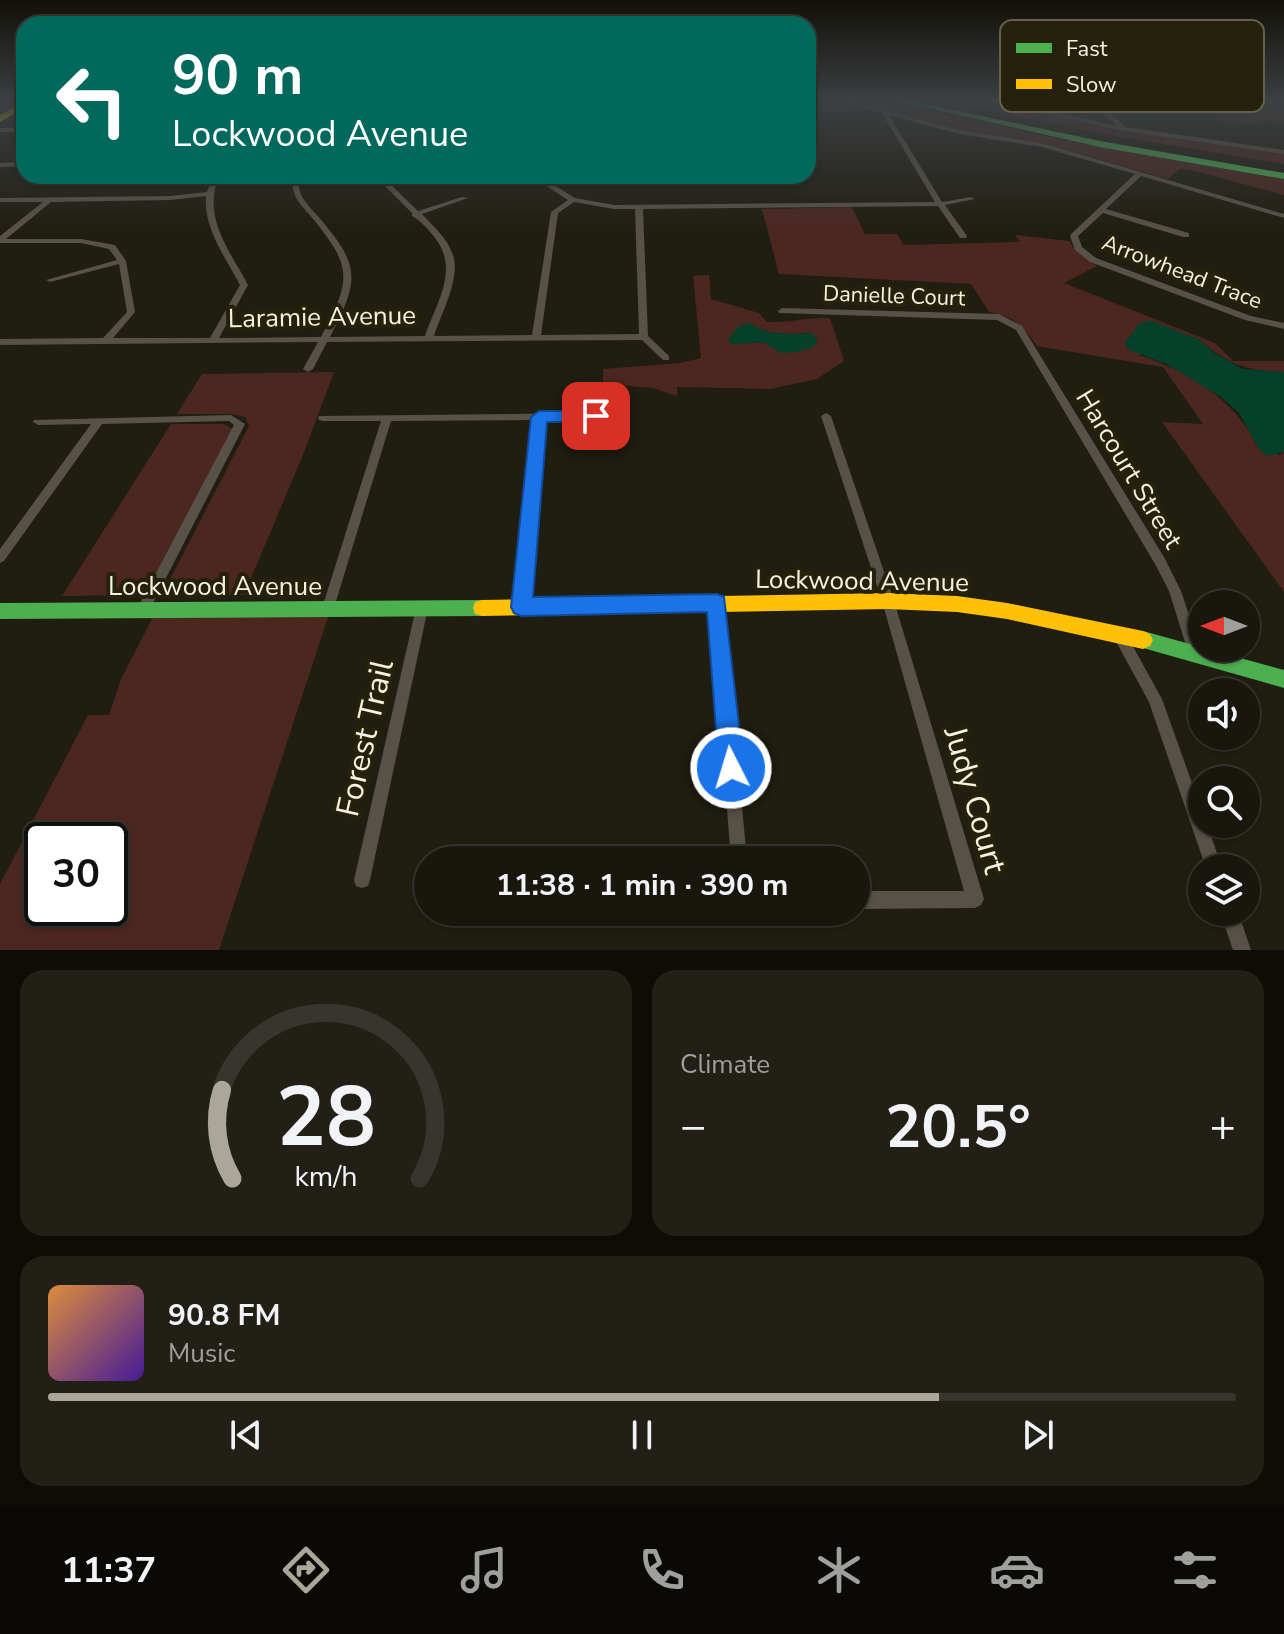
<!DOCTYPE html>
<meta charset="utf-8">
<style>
body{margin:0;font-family:"Nunito Sans",sans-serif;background:#211f16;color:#f1f3f6;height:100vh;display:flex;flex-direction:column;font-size:30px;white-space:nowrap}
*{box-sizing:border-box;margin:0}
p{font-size:26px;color:#9f9f9d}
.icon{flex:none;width:44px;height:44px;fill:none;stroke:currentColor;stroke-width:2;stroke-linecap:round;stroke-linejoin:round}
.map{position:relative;height:950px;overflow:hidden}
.sheet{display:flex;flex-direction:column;gap:20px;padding:20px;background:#0d0c07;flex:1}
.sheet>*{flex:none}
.top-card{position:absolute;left:16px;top:16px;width:800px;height:168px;border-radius:24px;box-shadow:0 2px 6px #0004,0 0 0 2px #36352e;background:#00695c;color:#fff;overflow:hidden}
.needle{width:52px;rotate:270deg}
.fabs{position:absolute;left:1188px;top:590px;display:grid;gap:16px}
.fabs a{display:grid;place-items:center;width:72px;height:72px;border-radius:50%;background:#18160d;box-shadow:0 2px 6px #0004,0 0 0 2px #36352e;font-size:40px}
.speed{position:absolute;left:24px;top:822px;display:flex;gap:16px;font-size:40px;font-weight:700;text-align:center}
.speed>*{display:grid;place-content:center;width:104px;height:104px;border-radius:50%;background:#18160d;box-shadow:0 2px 6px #0004,0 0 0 2px #36352e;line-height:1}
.speed .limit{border:4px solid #111;border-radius:12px;background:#fff;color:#111}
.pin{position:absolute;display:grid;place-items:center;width:68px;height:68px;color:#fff;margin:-34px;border-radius:16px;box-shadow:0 4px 12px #0006}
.me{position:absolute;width:88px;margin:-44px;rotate:355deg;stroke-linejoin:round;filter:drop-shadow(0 0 6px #0008)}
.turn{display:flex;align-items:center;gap:28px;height:168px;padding:0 24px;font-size:36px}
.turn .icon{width:104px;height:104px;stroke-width:2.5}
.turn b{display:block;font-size:56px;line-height:68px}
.big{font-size:60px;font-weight:700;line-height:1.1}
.sheet .tile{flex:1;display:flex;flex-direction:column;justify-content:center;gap:12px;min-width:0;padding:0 28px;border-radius:24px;background:#211f16}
.sheet .dial{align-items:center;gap:0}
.dial svg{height:208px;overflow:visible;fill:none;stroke:#36352e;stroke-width:7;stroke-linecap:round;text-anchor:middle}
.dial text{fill:#f1f3f6;stroke:none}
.song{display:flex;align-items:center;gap:24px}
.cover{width:96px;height:96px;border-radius:12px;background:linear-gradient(135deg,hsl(30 70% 55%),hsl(260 70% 35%))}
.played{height:8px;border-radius:4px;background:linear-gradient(90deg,#aaa79a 75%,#36352e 75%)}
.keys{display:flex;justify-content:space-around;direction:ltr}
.heat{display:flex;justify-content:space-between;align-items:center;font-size:44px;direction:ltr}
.sheet .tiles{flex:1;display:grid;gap:20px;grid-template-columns:1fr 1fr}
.tile:last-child{grid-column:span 2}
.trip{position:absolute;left:414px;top:846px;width:456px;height:80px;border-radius:40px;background:#18160d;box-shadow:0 2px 6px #0004,0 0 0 2px #36352e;font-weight:700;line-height:80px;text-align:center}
.tab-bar{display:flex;height:128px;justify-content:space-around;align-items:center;background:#0a0905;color:#9f9f9d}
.tab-bar .icon{width:56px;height:56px}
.tab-bar .selected{color:#aaa79a}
.tab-bar b{font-size:36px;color:#f1f3f6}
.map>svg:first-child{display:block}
.green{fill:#4b2720;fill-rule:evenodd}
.water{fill:#04402a}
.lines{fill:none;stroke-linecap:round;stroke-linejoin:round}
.street{fill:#585149;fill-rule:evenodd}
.fast{fill:#4caf50;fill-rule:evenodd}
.slow{fill:#ffc107;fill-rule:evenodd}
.route{fill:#1a73e8;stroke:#114b97;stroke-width:2}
.labels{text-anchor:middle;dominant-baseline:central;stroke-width:8;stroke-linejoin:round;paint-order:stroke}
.far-street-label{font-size:22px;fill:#f5f2e4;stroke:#26210b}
.street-label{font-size:26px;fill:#f5f2e4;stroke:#26210b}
.near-street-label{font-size:32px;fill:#f5f2e4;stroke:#26210b}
.key{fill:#26210b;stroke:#64604c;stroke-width:2}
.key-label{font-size:22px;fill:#f5f2e4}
</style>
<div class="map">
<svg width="1284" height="950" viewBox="0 0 1284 950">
<rect width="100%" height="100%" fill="#201d11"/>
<!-- green -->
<path class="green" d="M847,100H881L1084,144L1284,179V195L1191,170L1179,169L1168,179L1064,149L962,130Z
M936,100H983L1151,134L1284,154V164L1121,137Z
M1199,100L1284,101V120L1281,123L1265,119L1253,125L1216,119L1218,112Z
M852,207L865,234H897L904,245L1020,242L1015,235L1069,241L1076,251L1097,266L1064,283L1215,343L1233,361H1284V372C1247,372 1226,363 1198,339L1139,355C1190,372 1235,399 1259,449L1280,455L1284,452V592L1162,422L1203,424L1163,367L1037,346C1023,326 1013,316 989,312L971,284L779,274L762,209Z
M709,275L711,299L759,313L767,322C789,323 806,317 830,318L844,361L817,379L770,389L677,387V396L653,388L603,384V369L680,363L701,358L693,276ZM750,323C765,336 793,334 812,333L772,346L762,342L732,344Z
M334,372L305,450L244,595L168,596L163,593L249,426L245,417L231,414H177L202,374Z
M171,424H224L233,429L148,588L143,595L62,596Z
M153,617H328L219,950H0V884L88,715H109L121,679ZM42,840H110V908H42Z"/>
<!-- water -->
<path class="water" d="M1152,321L1198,339L1216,354L1243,369L1284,372V452L1268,456L1259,449L1239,413L1221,397L1168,365L1127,349L1125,342L1141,322Z
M750,323C765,336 793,334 812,333L818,341L813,347L797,352L782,353L763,342L732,344L728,340C734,331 738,324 750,323Z"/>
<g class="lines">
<!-- street -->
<path class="street" d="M836,100H845L960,130L1045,144L1284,214V218L1141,176L1106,209L1189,233V237H1183L1103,213L1078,236L1082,247L1096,258L1251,316L1284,323V329L1245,320L1090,262L1075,250L1070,236L1071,234L1135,174L1042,147L960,134L889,115L942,202L971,197L975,199L945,205L967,236L966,238H960L938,206L643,209L648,336L669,356V360H663L642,340L327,342L313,369L308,372L303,369L318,342L0,345V339L103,338L127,312L119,264L50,282L46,280L117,260L109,249L81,243H0V236L43,202H0V198L170,196L207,192L213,176H219C202,218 229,249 248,285L219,338L321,337C353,277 352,266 309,214C297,201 292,195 292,176H298C298,195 304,201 316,214C360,265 361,277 330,337L425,336C436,303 460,270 435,238C429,230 421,221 412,216V213L375,176H382L418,211L462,197L468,198L422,214C433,226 448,239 453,255C461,278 441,314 434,336L532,335L551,212L568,200L531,176H539L544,179L556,176H566L549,182L575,198L614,205L935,202L882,113ZM206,196C203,228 226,258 240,285L210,338H113L135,312L126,261L115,245L81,239H6L51,202L170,200ZM574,202L614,209H635L639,334L541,335L558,213Z
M988,100H998L1117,126L1089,100H1095L1126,127L1284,150V154L1124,131Z
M0,128H24V132H0Z
M24,162V166L0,167V163Z
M782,308L999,314L1022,326L1164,557L1181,591L1202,654L1200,658L1195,660L1190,658L1169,591L1155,564L1016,330L997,320L779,313L778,311Z
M596,413L600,414L601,416L600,418L544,420L527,607L526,611L521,613L516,611L515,607L534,420L391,421L334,608L333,612L328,614L323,612L322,608L381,421H323L319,420L318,418L319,416Z
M826,413L831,416L894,601L984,899L981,905L975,908L856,909V891H964L882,601L821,416Z
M231,415L245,424L147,615L142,617L137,615L136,611L234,425L229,421L102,424L4,561L0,563V549L91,424L38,425L33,422L34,420Z
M717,598L722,599L723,603L747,860H731L711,603L712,599Z
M422,602L427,604L428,608L370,880L368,886L362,888L356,886L354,880L416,608L417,604Z
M1120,630L1125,632L1162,699L1202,811V824H1207L1222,868H1206L1149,702L1113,636L1115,632Z
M1220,912H1238L1251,950H1233Z"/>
<!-- fast -->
<path class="fast" d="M892,100H906L1100,141L1284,173V179L1100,147Z
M482,600L489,602L491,608L489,614L482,616L0,619V603Z
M1143,631L1284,670V688L1136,646L1133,640L1136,634Z"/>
<!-- slow -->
<path class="slow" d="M24,102V108L0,122V115Z
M888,593L957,596L1007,603L1143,631L1150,634L1153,640L1150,646L1143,649L1007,619L957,612L888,609L482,616L475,614L473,608L475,602L482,600Z"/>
</g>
<!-- sky -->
<linearGradient id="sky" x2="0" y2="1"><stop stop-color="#121009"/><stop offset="0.43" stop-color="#3c4043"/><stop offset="1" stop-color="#3c4043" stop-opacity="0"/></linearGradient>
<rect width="1284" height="233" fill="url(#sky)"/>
<!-- route -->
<path class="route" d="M539,411H596L604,416L596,422H547L533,597L717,594L724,597L744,768L740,777L731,781L722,777L719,768L707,612L521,616L514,613L511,607L531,417Z"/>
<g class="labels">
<!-- far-street labels -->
<g class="far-street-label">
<text transform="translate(1182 272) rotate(21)">Arrowhead Trace</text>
<text transform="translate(894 296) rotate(2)">Danielle Court</text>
</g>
<!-- street labels -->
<g class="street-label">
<text transform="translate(322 317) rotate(-1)">Laramie Avenue</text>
<text transform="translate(1129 469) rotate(59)">Harcourt Street</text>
<text transform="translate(862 581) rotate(1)">Lockwood Avenue</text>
<text x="215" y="586">Lockwood Avenue</text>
</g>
<!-- near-street labels -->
<g class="near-street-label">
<text transform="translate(365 738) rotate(-77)">Forest Trail</text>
<text transform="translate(975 800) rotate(74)">Judy Court</text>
</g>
</g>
<!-- legend -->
<rect x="1000" y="20" width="264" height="92" rx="12" class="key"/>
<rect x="1016" y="43" width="36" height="10" fill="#4caf50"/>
<rect x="1016" y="79" width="36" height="10" fill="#ffc107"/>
<g class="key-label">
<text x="1066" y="56">Fast</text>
<text x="1066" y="92">Slow</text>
</g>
</svg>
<div class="fabs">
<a><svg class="needle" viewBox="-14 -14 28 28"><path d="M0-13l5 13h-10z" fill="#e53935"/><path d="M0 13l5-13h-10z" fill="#9f9f9d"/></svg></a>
<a><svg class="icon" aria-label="sound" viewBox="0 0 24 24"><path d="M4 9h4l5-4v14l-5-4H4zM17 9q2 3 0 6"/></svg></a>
<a><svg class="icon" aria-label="search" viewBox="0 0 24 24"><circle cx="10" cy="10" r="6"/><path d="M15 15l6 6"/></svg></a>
<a><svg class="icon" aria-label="layers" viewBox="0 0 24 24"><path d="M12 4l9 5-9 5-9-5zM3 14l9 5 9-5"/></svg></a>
</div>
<div class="speed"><div class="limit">30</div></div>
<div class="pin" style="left:596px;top:416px;background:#d93025"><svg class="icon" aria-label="arrive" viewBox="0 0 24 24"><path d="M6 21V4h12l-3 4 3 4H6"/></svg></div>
<svg class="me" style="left:731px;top:768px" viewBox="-20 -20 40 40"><circle r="17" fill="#1a73e8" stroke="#fff" stroke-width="3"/><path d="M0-11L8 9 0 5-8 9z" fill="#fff"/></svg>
<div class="trip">11:38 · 1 min · 390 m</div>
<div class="top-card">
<div class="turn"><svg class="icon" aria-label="left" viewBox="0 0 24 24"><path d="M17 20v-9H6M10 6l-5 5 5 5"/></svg><div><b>90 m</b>Lockwood Avenue</div></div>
</div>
</div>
<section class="sheet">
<div class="tiles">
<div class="tile dial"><svg viewBox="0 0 100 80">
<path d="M14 69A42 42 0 1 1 86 69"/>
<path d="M14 69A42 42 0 0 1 10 35" stroke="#aaa79a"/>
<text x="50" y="56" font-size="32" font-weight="700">28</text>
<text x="50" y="72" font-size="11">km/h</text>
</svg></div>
<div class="tile"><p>Climate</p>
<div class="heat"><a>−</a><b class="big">20.5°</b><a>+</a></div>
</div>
<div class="tile">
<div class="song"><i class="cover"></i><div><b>90.8 FM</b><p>Music</p></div></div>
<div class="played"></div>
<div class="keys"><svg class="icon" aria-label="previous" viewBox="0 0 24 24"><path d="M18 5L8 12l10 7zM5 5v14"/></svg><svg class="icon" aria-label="pause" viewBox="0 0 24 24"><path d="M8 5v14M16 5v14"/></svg><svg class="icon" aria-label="next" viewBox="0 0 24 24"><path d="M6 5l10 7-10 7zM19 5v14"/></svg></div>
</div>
</div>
</section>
<nav class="tab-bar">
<b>11:37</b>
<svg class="icon selected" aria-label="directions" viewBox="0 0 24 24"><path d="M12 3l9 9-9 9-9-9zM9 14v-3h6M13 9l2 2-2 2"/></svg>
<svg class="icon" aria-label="music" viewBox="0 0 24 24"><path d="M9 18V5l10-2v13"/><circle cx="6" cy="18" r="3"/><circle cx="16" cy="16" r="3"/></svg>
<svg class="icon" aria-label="phone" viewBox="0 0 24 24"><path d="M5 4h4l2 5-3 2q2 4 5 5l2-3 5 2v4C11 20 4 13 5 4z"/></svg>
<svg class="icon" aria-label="climate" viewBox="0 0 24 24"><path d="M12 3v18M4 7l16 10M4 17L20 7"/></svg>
<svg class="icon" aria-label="car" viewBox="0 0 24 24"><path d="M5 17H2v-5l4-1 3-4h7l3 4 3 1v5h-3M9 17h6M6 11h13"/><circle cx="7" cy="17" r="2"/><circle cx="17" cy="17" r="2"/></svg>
<svg class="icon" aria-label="filters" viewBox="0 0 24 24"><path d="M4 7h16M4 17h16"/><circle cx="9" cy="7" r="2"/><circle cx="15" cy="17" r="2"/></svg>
</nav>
